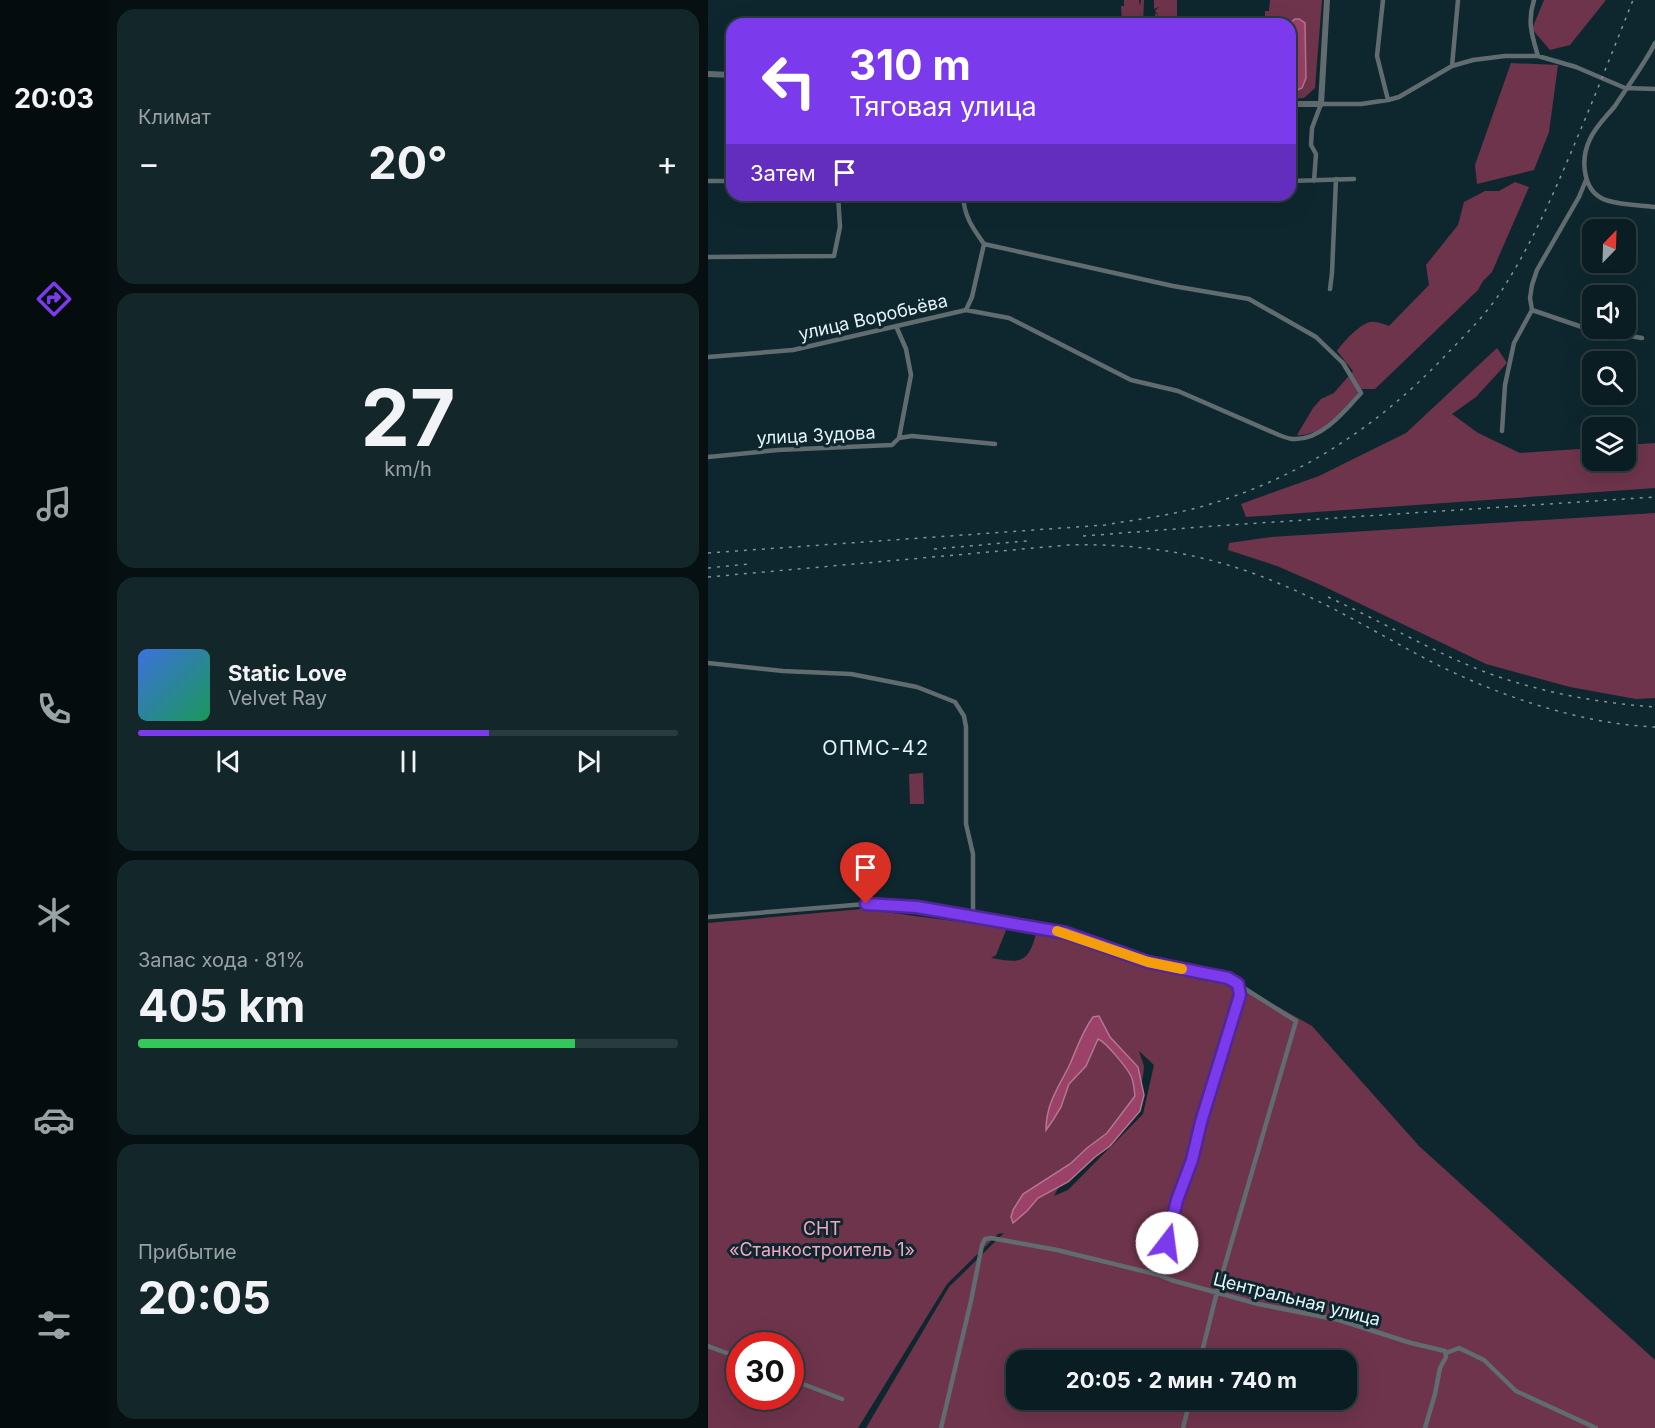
<!DOCTYPE html>
<html lang="ru">
<meta charset="utf-8">
<style>
body{margin:0;font-family:Inter,sans-serif;background:#13262a;color:#f1f3f6;height:100vh;display:flex;flex-direction:column;font-size:22px;white-space:nowrap}
*{box-sizing:border-box;margin:0}
p{font-size:20px;color:#99a2a5}
.icon{flex:none;width:33px;height:33px;fill:none;stroke:currentColor;stroke-width:2;stroke-linecap:round;stroke-linejoin:round}
.map{position:relative;flex:1;overflow:hidden}
.details{display:flex;flex-direction:column;gap:9px;padding:9px;background:#061013;width:600px}
.details>*{flex:none}
.banner{position:absolute;left:18px;top:18px;width:570px;height:183px;border-radius:18px;box-shadow:0 6px 24px #0002,0 0 0 2px #2a3b40;background:#7c3aed;color:#fff;overflow:hidden}
.needle{width:39px;rotate:23deg}
.controls{position:absolute;left:874px;top:219px;display:grid;gap:12px}
.controls a{display:grid;place-items:center;width:54px;height:54px;border-radius:12px;background:#0a1d22;box-shadow:0 6px 24px #0002,0 0 0 2px #2a3b40;font-size:30px}
.speed{position:absolute;left:18px;top:1332px;display:flex;gap:12px;font-size:30px;font-weight:700;text-align:center}
.speed>*{display:grid;place-content:center;width:78px;height:78px;border-radius:50%;background:#0a1d22;box-shadow:0 6px 24px #0002,0 0 0 2px #2a3b40;line-height:1}
.speed .limit{border:9px solid #d22;background:#fff;color:#111}
.pin{position:absolute;display:grid;place-items:center;width:51px;height:51px;color:#fff;margin:-62px -26px;border-radius:50% 50% 50% 0;rotate:-45deg;box-shadow:0 0 6px #0007}
.pin .icon{rotate:45deg}
.me{position:absolute;width:66px;margin:-33px;rotate:15deg;stroke-linejoin:round;filter:drop-shadow(0 0 4px #0008)}
.turn{display:flex;align-items:center;gap:21px;height:126px;padding:0 24px;font-size:27px}
.turn .icon{width:78px;height:78px;stroke-width:2.5}
.turn b{display:block;font-size:42px;line-height:51px}
.then{display:flex;align-items:center;height:57px;padding:0 24px;background:#0003;gap:12px;font-size:22px}
.big{font-size:45px;font-weight:700;line-height:1.1}
.details .tile{flex:1;display:flex;flex-direction:column;justify-content:center;gap:9px;min-width:0;padding:0 21px;border-radius:18px;background:#13262a}
.details .dial{align-items:center;gap:0}
.dial b{font-size:78px;line-height:1}
.song{display:flex;align-items:center;gap:18px}
.cover{width:72px;height:72px;border-radius:9px;background:linear-gradient(135deg,hsl(220 70% 55%),hsl(150 70% 35%))}
.played{height:6px;border-radius:3px;background:linear-gradient(90deg,#7c3aed 65%,#2a3b40 65%)}
.keys{display:flex;justify-content:space-around;direction:ltr}
.heat{display:flex;justify-content:space-between;align-items:center;font-size:33px;direction:ltr}
.charge{height:9px;border-radius:4px;background:linear-gradient(90deg,#34c759 81%,#2a3b40 0)}
.trip{position:absolute;left:298px;top:1350px;width:351px;height:60px;border-radius:18px;background:#0a1d22;box-shadow:0 6px 24px #0002,0 0 0 2px #2a3b40;font-weight:700;line-height:60px;text-align:center}
main{display:flex;flex:1;min-height:0}
.dock{display:flex;flex-direction:column;width:108px;justify-content:space-around;align-items:center;background:#040c0e;color:#99a2a5}
.dock .icon{width:42px;height:42px}
.dock .on{color:#7c3aed}
.dock b{font-size:27px;color:#f1f3f6}
.map>svg:first-child{display:block}
.green{fill:#6e344b;fill-rule:evenodd}
.water{fill:#9c4167;stroke:#b27792;stroke-width:1.5}
.lines{fill:none;stroke-linecap:round;stroke-linejoin:round}
.minor{stroke:#606c6f;stroke-width:4.5}
.tertiary{stroke:#606c6f;stroke-width:6}
.rail{stroke:#809499;stroke-width:1.5;stroke-dasharray:3 6;stroke-linecap:butt}
.route-casing{stroke:#51269a;stroke-width:15}
.route{stroke:#7c3aed;stroke-width:10}
.slow{stroke:#f59e0b;stroke-width:10}
.labels{text-anchor:middle;dominant-baseline:central;stroke-width:6;stroke-linejoin:round;paint-order:stroke}
.street-label{font-size:18px;fill:#e5f4f8;stroke:#0e272e}
.park-label{font-size:18px;fill:#f2a6c1;stroke:#0e272e}
.neighbourhood-label{font-size:20px;letter-spacing:1.5px;fill:#e5f4f8;stroke:#0e272e}
</style>
<main>
<nav class="dock">
<b>20:03</b>
<svg class="icon on" aria-label="directions" viewBox="0 0 24 24"><path d="M12 3l9 9-9 9-9-9zM9 14v-3h6M13 9l2 2-2 2"/></svg>
<svg class="icon" aria-label="music" viewBox="0 0 24 24"><path d="M9 18V5l10-2v13"/><circle cx="6" cy="18" r="3"/><circle cx="16" cy="16" r="3"/></svg>
<svg class="icon" aria-label="phone" viewBox="0 0 24 24"><path d="M5 4h4l2 5-3 2q2 4 5 5l2-3 5 2v4C11 20 4 13 5 4z"/></svg>
<svg class="icon" aria-label="climate" viewBox="0 0 24 24"><path d="M12 3v18M4 7l16 10M4 17L20 7"/></svg>
<svg class="icon" aria-label="car" viewBox="0 0 24 24"><path d="M5 17H2v-5l4-1 3-4h7l3 4 3 1v5h-3M9 17h6M6 11h13"/><circle cx="7" cy="17" r="2"/><circle cx="17" cy="17" r="2"/></svg>
<svg class="icon" aria-label="filters" viewBox="0 0 24 24"><path d="M4 7h16M4 17h16"/><circle cx="9" cy="7" r="2"/><circle cx="15" cy="17" r="2"/></svg>
</nav>
<section class="details">
<div class="tile"><p>Климат</p>
<div class="heat"><a>−</a><b class="big">20°</b><a>+</a></div>
</div>
<div class="tile dial"><b>27</b><p>km/h</p></div>
<div class="tile">
<div class="song"><i class="cover"></i><div><b>Static Love</b><p>Velvet Ray</p></div></div>
<div class="played"></div>
<div class="keys"><svg class="icon" aria-label="previous" viewBox="0 0 24 24"><path d="M18 5L8 12l10 7zM5 5v14"/></svg><svg class="icon" aria-label="pause" viewBox="0 0 24 24"><path d="M8 5v14M16 5v14"/></svg><svg class="icon" aria-label="next" viewBox="0 0 24 24"><path d="M6 5l10 7-10 7zM19 5v14"/></svg></div>
</div>
<div class="tile"><p>Запас хода · 81%</p><b class="big">405 km</b><div class="charge"></div></div>
<div class="tile"><p>Прибытие</p><b class="big">20:05</b></div>
</section>
<div class="map">
<svg width="947" height="1428" viewBox="0 0 947 1428">
<rect width="100%" height="100%" fill="#0e272e"/>
<!-- green -->
<path class="green" d="M416,0H431L432,6L433,0H436L435,24H433V12L432,24H414L413,6H416Z
M446,0H469V24H447V13L451,16L447,11L451,7L446,9Z
M562,0H614L607,88L596,98L582,99V24H557V11H561Z
M836,0H898L862,45L842,50L824,29Z
M803,63L850,65L841,132L826,170L769,184L767,165Z
M807,182L821,187L784,272L775,281L770,290L667,389H651C649,395 646,402 643,407C634,418 603,438 589,435L605,408L613,399L626,393L645,371L629,351C635,342 652,324 662,322C669,321 675,324 681,326L721,285L718,265L750,225L756,202L777,191H791Z
M789,348L799,363L768,397L744,414L770,433L812,453L885,448V460H918V445L947,443V488L538,517L533,504L611,476L698,433Z
M947,513V698L928,699L862,687L778,664L615,586L569,566L520,550L521,543L563,537Z
M215,773L216,804H202L201,774Z
M154,909L299,928L288,955L283,958C312,963 320,964 328,934L359,939L405,954L525,986L530,984L604,1026L711,1146L947,1360V1428H158L241,1287L296,1233L290,1234L239,1284L150,1428H0V923ZM431,1051L446,1065L435,1114L360,1190L346,1196C370,1149 431,1125 436,1068C436,1063 432,1056 431,1051ZM32,1346H82V1396H32ZM309,1360H639V1400H309Z"/>
<!-- water -->
<path class="water" d="M587,19H591L597,23L598,78L594,88L582,93L581,24Z
M391,1016L402,1037L430,1067L436,1095L432,1111L402,1146L387,1157L360,1182L330,1198L319,1211L305,1223L303,1217L305,1210L315,1194L362,1164L379,1148L399,1133L427,1096C426,1090 426,1082 423,1076C419,1068 398,1042 390,1039L378,1066L361,1084L353,1107L345,1120L338,1130C338,1103 351,1087 362,1064C369,1048 374,1032 385,1017Z"/>
<g class="lines">
<!-- minor -->
<path class="minor" d="M675,0L669,56L680,100
M826,0C819,22 824,36 830,56
M947,43C939,60 918,89 907,106C898,117 888,126 882,139C872,160 874,194 901,201C915,205 932,205 947,207
M744,66L750,0
M878,180L871,197L829,270L824,285L822,298L824,310L877,328L934,338
M0,181H24
M582,181L646,179
M606,181L608,154L603,145L604,128L613,104H653L680,100L691,97L744,66L765,60L797,56H830L868,67L917,88L947,89
M0,257L126,256L132,227L130,195
M622,289L624,273L628,179
M258,310L264,297L276,244
M188,326L198,349L203,375L191,438
M0,357L85,350L258,310L301,318L423,380L470,391L571,435C576,437 581,439 585,439C613,441 637,411 653,393L635,363L608,337L541,299L465,286L276,244C264,227 256,216 255,195
M794,431L797,385L806,343L824,310
M0,457L70,450L184,445L191,438L204,436L287,444
M0,663L75,671L143,674L209,687L247,702L256,716L258,727V824L265,854V916
M0,917L158,904L209,907L265,916L358,933L440,962L520,978L588,1021L509,1292L492,1360
M530,984L532,995L493,1122L484,1159L469,1200L463,1231L454,1256L451,1275L463,1280L550,1304L631,1320L703,1343L737,1351L738,1357L732,1368L727,1394L717,1428
M0,1346L32,1358
M738,1353L751,1348L776,1360L808,1391L888,1428
M82,1379L134,1399
M233,1428L263,1301L274,1245L277,1239L283,1238L349,1250L451,1275
M475,1428L482,1400"/>
<!-- tertiary -->
<path class="tertiary" d="M0,74L24,75
M582,104H613L619,0"/>
<!-- rail -->
<path class="rail" d="M375,536L506,526L947,497
M226,549L319,541
M0,553L397,525C431,519 466,515 499,505C591,478 669,427 735,358C754,338 776,317 792,293C823,246 845,195 867,143C887,96 906,48 925,0
M0,568L41,564
M0,577L360,545C437,543 506,555 577,586C627,607 674,636 722,661C788,695 872,724 947,727
M620,597C673,621 723,651 777,672C831,692 890,703 947,707"/>
</g>
<g class="lines">
<defs>
<path id="route" d="M158,904L209,907L358,933L440,962L520,978L530,984L532,995L493,1122L484,1160L469,1200L459,1243"/>
</defs>
<!-- route casing -->
<use href="#route" class="route-casing"/>
<!-- route -->
<use href="#route" class="route"/>
<!-- slow -->
<path class="slow" d="M349,931L440,962L474,969"/>
</g>
<g class="labels">
<!-- street labels -->
<g class="street-label">
<text transform="translate(165 317) rotate(-13)">улица Воробьёва</text>
<text transform="translate(108 435) rotate(-3)">улица Зудова</text>
<text transform="translate(589 1299) rotate(14)">Центральная улица</text>
</g>
<!-- park labels -->
<g class="park-label">
<text x="114" y="1228">СНТ<tspan x="114" dy="21">«Станкостроитель 1»</tspan></text>
</g>
<!-- neighbourhood labels -->
<g class="neighbourhood-label">
<text x="168" y="748">ОПМС-42</text>
</g>
</g>
</svg>
<div class="controls">
<a><svg class="needle" viewBox="-14 -14 28 28"><path d="M0-13l5 13h-10z" fill="#e53935"/><path d="M0 13l5-13h-10z" fill="#99a2a5"/></svg></a>
<a><svg class="icon" aria-label="sound" viewBox="0 0 24 24"><path d="M4 9h4l5-4v14l-5-4H4zM17 9q2 3 0 6"/></svg></a>
<a><svg class="icon" aria-label="search" viewBox="0 0 24 24"><circle cx="10" cy="10" r="6"/><path d="M15 15l6 6"/></svg></a>
<a><svg class="icon" aria-label="layers" viewBox="0 0 24 24"><path d="M12 4l9 5-9 5-9-5zM3 14l9 5 9-5"/></svg></a>
</div>
<div class="speed"><div class="limit">30</div></div>
<div class="pin" style="left:158px;top:904px;background:#d93025"><svg class="icon" aria-label="arrive" viewBox="0 0 24 24"><path d="M6 21V4h12l-3 4 3 4H6"/></svg></div>
<svg class="me" style="left:459px;top:1243px" viewBox="-20 -20 40 40"><circle r="19" fill="#fff"/><path d="M0-13L10 11 0 6-10 11z" fill="#7c3aed"/></svg>
<div class="trip">20:05 · 2 мин · 740 m</div>
<div class="banner">
<div class="turn"><svg class="icon" aria-label="left" viewBox="0 0 24 24"><path d="M17 20v-9H6M10 6l-5 5 5 5"/></svg><div><b>310 m</b>Тяговая улица</div></div>
<div class="then">Затем<svg class="icon" aria-label="arrive" viewBox="0 0 24 24"><path d="M6 21V4h12l-3 4 3 4H6"/></svg></div>
</div>
</div>
</main>
